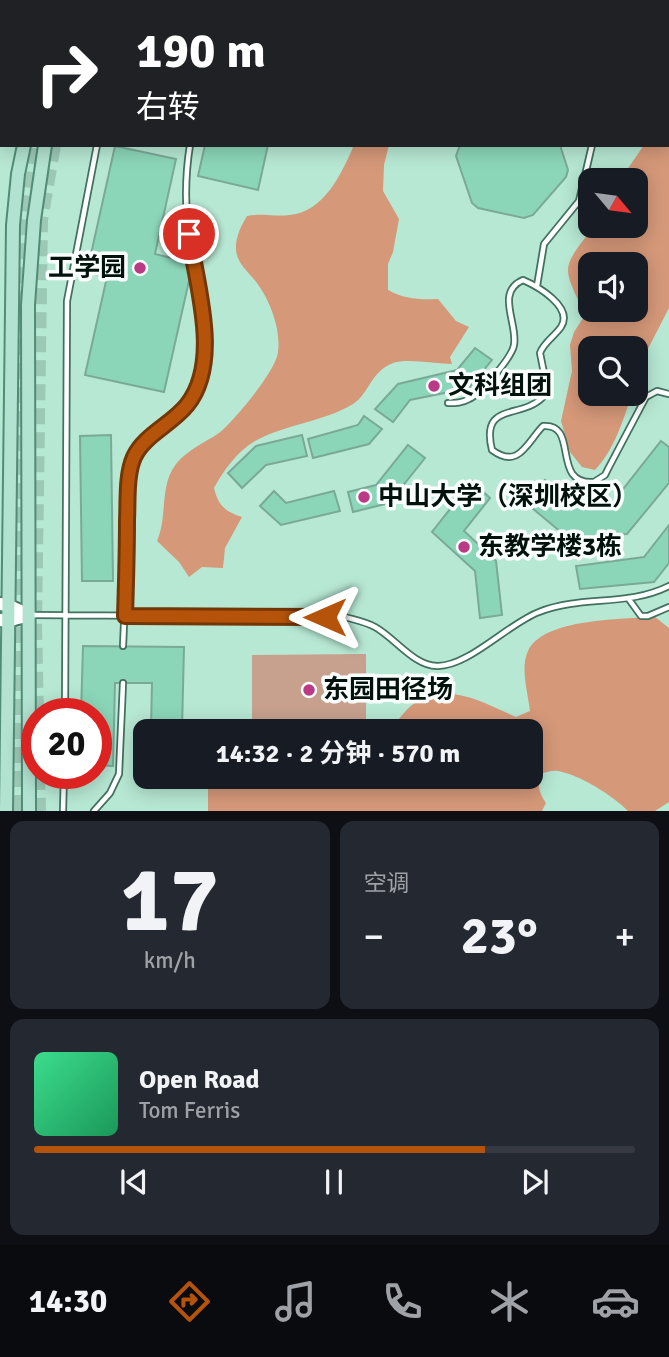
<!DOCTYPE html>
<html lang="zh">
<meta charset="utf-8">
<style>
body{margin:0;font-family:Signika,"Noto Sans SC",sans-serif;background:#242831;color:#f1f3f6;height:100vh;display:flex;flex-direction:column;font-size:26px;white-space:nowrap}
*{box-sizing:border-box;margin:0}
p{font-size:23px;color:#9ea1a6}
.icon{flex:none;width:38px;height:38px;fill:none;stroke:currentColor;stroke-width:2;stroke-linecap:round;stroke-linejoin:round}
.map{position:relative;height:811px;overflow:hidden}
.details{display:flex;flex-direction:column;gap:10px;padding:10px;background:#0d0f14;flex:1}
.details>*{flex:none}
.guide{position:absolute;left:0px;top:0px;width:670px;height:147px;box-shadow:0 4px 18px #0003;background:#202124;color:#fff;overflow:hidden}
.needle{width:46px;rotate:119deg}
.fabs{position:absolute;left:578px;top:168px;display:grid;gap:14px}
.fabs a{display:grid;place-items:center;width:70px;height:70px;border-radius:14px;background:#171b24;box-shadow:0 4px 18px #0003;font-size:35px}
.speed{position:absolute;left:21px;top:698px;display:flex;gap:14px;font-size:35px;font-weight:700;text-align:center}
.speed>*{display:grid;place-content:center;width:91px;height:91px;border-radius:50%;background:#171b24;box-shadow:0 4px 18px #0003;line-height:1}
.speed .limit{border:10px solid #d22;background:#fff;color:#111}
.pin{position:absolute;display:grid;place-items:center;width:60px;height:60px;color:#fff;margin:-30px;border:4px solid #fff;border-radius:50%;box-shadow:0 2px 7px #0007}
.me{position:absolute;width:77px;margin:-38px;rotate:270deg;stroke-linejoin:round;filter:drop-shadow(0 0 5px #0008)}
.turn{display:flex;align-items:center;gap:24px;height:147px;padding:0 21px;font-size:32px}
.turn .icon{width:91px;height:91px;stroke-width:2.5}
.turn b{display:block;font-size:49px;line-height:60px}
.big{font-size:52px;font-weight:700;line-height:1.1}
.details .widget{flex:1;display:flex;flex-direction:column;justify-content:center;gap:10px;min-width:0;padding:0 24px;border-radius:14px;background:#242831}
.details .dial{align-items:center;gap:0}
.dial b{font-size:91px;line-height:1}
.song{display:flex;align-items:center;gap:21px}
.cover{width:84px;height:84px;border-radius:10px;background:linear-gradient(135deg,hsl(150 70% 55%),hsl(150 70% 35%))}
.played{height:7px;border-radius:4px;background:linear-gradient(90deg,#b45309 75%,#363941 75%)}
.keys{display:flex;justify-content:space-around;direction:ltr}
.heat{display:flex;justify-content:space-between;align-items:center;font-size:38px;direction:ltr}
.details .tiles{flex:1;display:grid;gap:10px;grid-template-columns:1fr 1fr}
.widget:last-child{grid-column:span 2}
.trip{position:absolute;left:133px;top:719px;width:410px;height:70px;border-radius:14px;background:#171b24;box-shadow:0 4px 18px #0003;font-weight:700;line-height:70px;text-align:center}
.tab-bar{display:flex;height:112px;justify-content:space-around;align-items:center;background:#090b0e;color:#9ea1a6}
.tab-bar .icon{width:49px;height:49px}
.tab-bar .selected{color:#b45309}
.tab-bar b{font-size:32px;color:#f1f3f6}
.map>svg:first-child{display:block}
.green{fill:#c7a18e}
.forest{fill:#d59879;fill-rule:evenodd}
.building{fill:#8bd6b9;stroke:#7ba997;stroke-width:2}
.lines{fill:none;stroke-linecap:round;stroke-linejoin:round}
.highway-tunnel{stroke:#9cc8b6;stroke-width:16;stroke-dasharray:16 8;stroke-linecap:butt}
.lane-casing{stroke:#43705f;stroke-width:8}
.secondary-casing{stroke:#43705f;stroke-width:16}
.primary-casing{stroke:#528c76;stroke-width:16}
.lane{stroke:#fff;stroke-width:4.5}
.secondary{stroke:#fff;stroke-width:12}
.primary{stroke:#b2e2d0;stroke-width:12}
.route-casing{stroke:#753606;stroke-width:18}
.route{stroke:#b45309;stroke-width:12}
.poi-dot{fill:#ba3a86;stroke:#f9fefc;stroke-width:2.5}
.labels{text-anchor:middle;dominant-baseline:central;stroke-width:7;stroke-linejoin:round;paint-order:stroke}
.poi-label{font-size:26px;font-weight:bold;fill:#01110b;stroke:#f9fefc;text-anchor:start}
</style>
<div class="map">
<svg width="669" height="811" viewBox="0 0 669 811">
<rect width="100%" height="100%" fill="#b7e8d4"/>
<!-- green -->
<path class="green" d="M366,654V725L252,726V655Z"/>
<!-- forest -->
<path class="forest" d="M669,99V308L635,374V348H590V394H632C623,420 615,449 595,470L582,467L570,452L561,421L572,371L570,345L574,332L585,315C562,264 560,271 594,226H635V180H620L644,145H668ZM590,264H635V310H590Z
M354,145H389L384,165L383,191L399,219L393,252L388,264V290C404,299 420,300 438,299L456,321L469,327L450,357L452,364C437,364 407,358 393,363C371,371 369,394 353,404C323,422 287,424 257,440C238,450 224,470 214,488C218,505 225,512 242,517L225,548L223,568L202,567L189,577L179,562L157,541C168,516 159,486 176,464C187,450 204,443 219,433C234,421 276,371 278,352C281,331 271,303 259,286C250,272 235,264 236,246C236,236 242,224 247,216C262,213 275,217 290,215C324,212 342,173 354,145Z
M655,617L669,628V802L655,811H628C612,795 580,775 558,771C553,770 546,772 541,774C537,786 539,792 546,803L542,811H208V784L213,777H530V732L388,731C397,723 405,709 415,703C449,681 484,703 516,717L530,711C528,693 520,668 528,651C543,618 624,619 655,617Z"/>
<!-- building -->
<path class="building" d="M146,0H209L146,2Z
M205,145H268L258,190L198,176Z
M460,145H560L568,170L566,177L533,215L524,218L478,208L472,203L456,156Z
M115,146L176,159L155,254L193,263L164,392L85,375L107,277L87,272Z
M475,348L492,360L469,388L410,400L393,422L375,409L398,384L457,370Z
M364,416L382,429L369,444L313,458L308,439L358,425Z
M111,435L113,581H82L80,436Z
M302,435L307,456L266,465L242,488L228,473L256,446Z
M661,441L669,447V483L627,534L568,538L526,503L545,480L576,505L612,503Z
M408,445L425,458L389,503L353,512L348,492L376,485Z
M472,481L490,498L464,531L496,561L502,615L480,618L475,571L432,532Z
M274,491L286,503L334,491L340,511L281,525L260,506Z
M669,525V563L654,582L580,589L576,566L644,557Z
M83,646L184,647L182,730H151L152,683H115L113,766L96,765V714H81Z"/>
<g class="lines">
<!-- highway-tunnel -->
<path class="highway-tunnel" d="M64,2V0
M37,760L34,624L40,220L53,145
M37,774L38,811
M22,811L18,399L21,233L35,145"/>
<defs>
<path id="lane" d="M575,0V2
M132,2L133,0
M228,2V0
M537,286L544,244L579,201L592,145
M448,403C456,403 462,403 469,399C481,394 512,357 514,345C518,323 495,292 523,280C537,286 574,307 561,327C554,337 544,342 540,353L546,383L543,397C521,420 480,401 492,450C519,470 527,442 543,426C580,423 550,485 594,482L605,475L609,467L646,397L657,391L669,394
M628,598L641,616H648L669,607
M30,615L345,617C355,620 366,622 375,627C395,638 414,666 437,666C468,667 509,623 539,612C582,595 627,607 669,586
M123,646C125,606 126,565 127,525C128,504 125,475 134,456C152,422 194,420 201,371C207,331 199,295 192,256C185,219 184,182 190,145
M65,714L67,301L97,145
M63,811L64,774
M94,811L110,793L119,774L123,683"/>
<path id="secondary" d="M0,604L7,605L29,615
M0,620L7,621L29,615"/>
<path id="primary" d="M52,2L53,0
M75,2V0
M6,811L13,225L18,174L24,145
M29,811L28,305L34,220L45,145"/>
</defs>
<!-- lane casing -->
<use href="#lane" class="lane-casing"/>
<!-- secondary casing -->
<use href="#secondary" class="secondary-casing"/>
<!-- primary casing -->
<use href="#primary" class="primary-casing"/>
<!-- lane -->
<use href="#lane" class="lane"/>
<!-- secondary -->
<use href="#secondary" class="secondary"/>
<!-- primary -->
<use href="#primary" class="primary"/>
</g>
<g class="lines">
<defs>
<path id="route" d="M189,234C196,284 222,361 187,405C172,424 144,435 134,457C126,475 128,501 127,520C127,552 126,584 125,616L325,617"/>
</defs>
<!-- route casing -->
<use href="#route" class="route-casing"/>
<!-- route -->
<use href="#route" class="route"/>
</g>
<!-- markers -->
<g class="poi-dot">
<circle cx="140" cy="268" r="7"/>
<circle cx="434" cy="386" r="7"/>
<circle cx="364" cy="497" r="7"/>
<circle cx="464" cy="547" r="7"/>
<circle cx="309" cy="690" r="7"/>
</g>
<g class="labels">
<!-- poi labels -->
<g class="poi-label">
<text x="126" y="268" text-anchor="end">工学园</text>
<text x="448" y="386">文科组团</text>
<text x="378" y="497">中山大学（深圳校区）</text>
<text x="478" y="547">东教学楼3栋</text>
<text x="323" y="690">东园田径场</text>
</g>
</g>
</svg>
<div class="fabs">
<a><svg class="needle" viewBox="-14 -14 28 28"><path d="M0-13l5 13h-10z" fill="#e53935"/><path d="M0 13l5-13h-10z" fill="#9ea1a6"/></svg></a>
<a><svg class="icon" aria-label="sound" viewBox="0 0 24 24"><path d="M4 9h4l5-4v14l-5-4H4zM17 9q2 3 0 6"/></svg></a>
<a><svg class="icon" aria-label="search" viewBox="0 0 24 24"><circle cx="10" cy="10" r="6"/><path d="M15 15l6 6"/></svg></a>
</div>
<div class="speed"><div class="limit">20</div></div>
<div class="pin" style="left:189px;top:234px;background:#d93025"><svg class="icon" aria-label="arrive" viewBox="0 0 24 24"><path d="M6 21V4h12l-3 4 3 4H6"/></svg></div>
<svg class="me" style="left:325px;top:617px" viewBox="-20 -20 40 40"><path d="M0-17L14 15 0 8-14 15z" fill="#b45309" stroke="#fff" stroke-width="4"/></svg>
<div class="trip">14:32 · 2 分钟 · 570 m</div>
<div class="guide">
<div class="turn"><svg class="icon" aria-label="right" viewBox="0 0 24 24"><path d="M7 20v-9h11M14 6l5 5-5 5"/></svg><div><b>190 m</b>右转</div></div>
</div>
</div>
<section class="details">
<div class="tiles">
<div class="widget dial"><b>17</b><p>km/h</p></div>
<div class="widget"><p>空调</p>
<div class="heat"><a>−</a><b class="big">23°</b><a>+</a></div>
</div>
<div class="widget">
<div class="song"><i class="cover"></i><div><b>Open Road</b><p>Tom Ferris</p></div></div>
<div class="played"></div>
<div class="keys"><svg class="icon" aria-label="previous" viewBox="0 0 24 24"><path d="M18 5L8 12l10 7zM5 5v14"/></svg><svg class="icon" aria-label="pause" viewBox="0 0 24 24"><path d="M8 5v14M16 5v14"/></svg><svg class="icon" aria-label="next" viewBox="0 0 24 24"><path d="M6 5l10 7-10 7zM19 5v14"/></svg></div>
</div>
</div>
</section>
<nav class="tab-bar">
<b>14:30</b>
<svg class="icon selected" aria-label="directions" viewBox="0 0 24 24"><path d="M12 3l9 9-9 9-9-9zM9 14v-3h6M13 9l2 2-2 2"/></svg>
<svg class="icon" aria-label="music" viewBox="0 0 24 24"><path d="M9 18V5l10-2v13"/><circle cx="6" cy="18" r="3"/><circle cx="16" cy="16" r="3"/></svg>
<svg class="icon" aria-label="phone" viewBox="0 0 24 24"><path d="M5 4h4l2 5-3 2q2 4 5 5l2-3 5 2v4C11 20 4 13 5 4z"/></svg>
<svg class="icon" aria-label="climate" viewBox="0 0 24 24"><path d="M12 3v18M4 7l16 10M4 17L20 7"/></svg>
<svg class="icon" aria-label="car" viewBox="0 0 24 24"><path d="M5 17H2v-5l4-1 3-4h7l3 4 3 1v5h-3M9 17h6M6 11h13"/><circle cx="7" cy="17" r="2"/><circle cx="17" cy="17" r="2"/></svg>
</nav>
